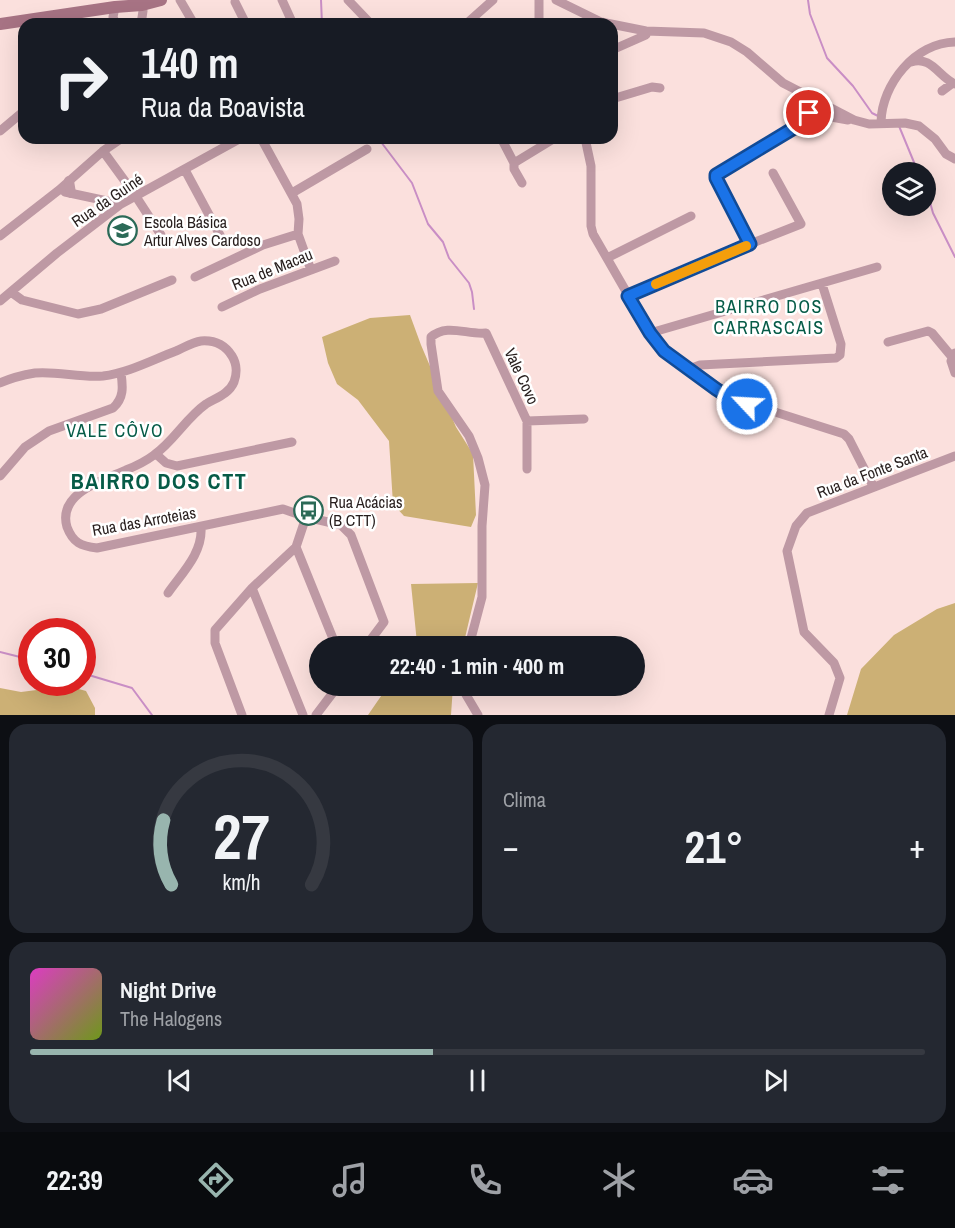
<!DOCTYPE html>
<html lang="pt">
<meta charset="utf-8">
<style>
body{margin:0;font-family:"Archivo Narrow",sans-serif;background:#242831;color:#f1f3f6;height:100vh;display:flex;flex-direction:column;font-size:22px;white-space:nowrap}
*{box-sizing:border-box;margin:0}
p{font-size:20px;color:#9ea1a6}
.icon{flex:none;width:33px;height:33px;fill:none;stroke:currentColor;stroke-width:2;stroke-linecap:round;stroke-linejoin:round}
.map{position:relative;height:715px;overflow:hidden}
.drawer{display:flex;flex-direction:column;gap:9px;padding:9px;background:#0d0f14;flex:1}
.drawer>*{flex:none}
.top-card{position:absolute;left:18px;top:18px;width:600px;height:126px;border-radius:18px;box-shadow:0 6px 24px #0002;background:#171b24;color:#f1f3f6;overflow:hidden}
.controls{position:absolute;left:882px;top:162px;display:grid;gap:12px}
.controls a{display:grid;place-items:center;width:54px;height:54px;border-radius:50%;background:#171b24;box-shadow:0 6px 24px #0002;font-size:30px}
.speed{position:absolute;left:18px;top:618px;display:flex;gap:12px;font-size:30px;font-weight:700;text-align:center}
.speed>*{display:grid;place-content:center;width:78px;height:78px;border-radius:50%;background:#171b24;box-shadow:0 6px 24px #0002;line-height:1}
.speed .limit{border:9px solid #d22;background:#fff;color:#111}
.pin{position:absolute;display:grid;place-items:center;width:51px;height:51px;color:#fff;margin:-26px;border:3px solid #fff;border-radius:50%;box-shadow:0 2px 6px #0007}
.me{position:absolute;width:66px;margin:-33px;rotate:295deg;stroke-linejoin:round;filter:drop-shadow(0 0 4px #0008)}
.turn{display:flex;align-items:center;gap:21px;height:126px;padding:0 24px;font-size:27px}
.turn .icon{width:78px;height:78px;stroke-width:2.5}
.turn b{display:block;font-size:42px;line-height:51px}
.big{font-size:45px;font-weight:700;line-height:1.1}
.drawer .tile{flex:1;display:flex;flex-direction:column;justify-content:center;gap:9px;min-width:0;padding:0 21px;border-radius:18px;background:#242831}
.drawer .dial{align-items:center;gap:0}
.dial svg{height:156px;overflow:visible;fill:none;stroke:#363941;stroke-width:7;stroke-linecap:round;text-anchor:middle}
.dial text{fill:#f1f3f6;stroke:none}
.song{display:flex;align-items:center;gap:18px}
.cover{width:72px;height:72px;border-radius:9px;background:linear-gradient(135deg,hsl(310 70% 55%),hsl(80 70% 35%))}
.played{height:6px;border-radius:3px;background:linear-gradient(90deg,#98b5ae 45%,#363941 45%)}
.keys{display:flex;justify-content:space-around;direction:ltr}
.heat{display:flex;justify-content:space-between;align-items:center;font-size:33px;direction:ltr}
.drawer .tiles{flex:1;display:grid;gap:9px;grid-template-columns:1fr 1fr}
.tile:last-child{grid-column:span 2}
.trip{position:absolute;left:309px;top:636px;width:336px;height:60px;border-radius:30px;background:#171b24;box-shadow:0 6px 24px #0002;font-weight:700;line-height:60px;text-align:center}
.tabs{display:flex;height:96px;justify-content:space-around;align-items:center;background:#090b0e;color:#9ea1a6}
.tabs .icon{width:42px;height:42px}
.tabs .current{color:#98b5ae}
.tabs b{font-size:27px;color:#f1f3f6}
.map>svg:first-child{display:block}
.green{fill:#ccb075}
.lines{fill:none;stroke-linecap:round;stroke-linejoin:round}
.stream{stroke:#c98ec5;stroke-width:2}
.minor{stroke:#be99a4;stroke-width:9}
.tertiary{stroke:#be99a4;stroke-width:10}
.secondary{stroke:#a77384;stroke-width:12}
.route-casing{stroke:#114b97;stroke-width:15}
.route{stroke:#1a73e8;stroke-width:10}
.slow{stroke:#f59e0b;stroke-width:10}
.labels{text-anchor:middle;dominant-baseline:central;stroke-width:5;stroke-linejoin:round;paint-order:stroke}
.street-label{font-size:16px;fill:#271e1d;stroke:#fff}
.poi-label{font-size:16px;fill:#271e1d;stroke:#fff;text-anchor:start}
.neighbourhood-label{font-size:18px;letter-spacing:1.5px;fill:#065b47;stroke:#fff}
.district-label{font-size:22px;font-weight:bold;letter-spacing:1.5px;fill:#065b47;stroke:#fff}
</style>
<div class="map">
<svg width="955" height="715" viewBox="0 0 955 715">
<rect width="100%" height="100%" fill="#fbe0dd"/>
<!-- green -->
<path class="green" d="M410,315L421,345L456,427L473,454L476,515L471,527L404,516L393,504L389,441L358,400L337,384L328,363L322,337L370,318Z
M478,583L463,646H415L417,643L411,584Z
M955,603V715H847L861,669L894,635L937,609Z
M68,686L86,691L95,708V715H0V688L21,692Z
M388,686H453L451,715H368Z"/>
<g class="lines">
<!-- stream -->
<path class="stream" d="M321,0L322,24
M808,0L810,14L827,58L853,86L872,113L880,117
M899,126L918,172
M378,138L412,183L428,224L443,242L449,258L469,283L472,292L474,309
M926,188L933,213L955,257
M0,652L32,660
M82,673L132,688L152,715"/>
<!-- minor -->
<path class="minor" d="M180,0L194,24
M282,0L293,24
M348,0L371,24
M556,0L601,22L646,31L704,33L731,42L747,52L783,83L854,120L869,124L905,123L919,126L935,139L946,154L955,159
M235,2L246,24
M115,7L113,17L116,24
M141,24L143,11L142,5
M466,24L493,0
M539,24V0
M612,50L646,35V31
M911,62C931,55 939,77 955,84
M942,91L953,83
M612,99L652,87L660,88
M881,122C882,84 915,43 955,42
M0,131L24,111
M261,138L297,204L299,219L298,234L311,270
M501,138L514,163V169L522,183
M585,138L591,166V226L593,234L650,333L672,358L731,398L844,434L849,439L873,486
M103,151L135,195L161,235
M514,163L555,138
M185,170L222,239
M65,192L121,204
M292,193L367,149
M0,236L59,190L103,151L122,138
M750,244L801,224L773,173
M607,258L691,216
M195,277L263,245L298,234
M11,292L22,300L78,314L101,309L172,280
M628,296L750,244L716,178L718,172L794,128L804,115L809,113L848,120
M0,301L57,253L121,204L241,138
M222,307L260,289L335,261
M650,333L877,267
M888,342L928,331L932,333L952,357
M955,353L951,361L955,373
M689,369L700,365L836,358L840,355L841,344L822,284
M0,383C11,378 23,375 35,373C58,371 80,378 103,376C128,373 152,360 176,351C183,348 193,342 201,341C214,340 225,345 232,356C237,364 237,374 234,382C229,394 216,398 206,404C186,418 174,441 154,455C146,461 136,466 126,470C104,480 57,493 67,527C73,543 81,546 97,548L283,509L306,517L341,525L351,535L384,622L366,646
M527,421L584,419
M156,454L166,463L177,466L292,442
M0,476L25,447L49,431L113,408C124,398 123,387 121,373
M296,547L336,646
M252,588L303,715
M168,593C182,573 203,553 201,527
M469,646L482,597V526L485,485L478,458L469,436L438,391L431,344V337C447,323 467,335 486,333L527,421V469
M464,686L465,693L478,715
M242,715L215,643V630L252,588L296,547L306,517
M316,715L338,686
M829,715L840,678L834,663L804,632L787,551L796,526L807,513L955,456"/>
<!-- tertiary -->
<path class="tertiary" d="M69,181L71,193"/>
<!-- secondary -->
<path class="secondary" d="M0,24L115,7L142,5L161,0"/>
</g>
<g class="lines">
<defs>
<path id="route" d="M747,404L730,398L716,389L664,351L650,333L628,296L750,244L716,178V175L794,128L804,115L809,113"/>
</defs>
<!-- route casing -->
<use href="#route" class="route-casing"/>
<!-- route -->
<use href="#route" class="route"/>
<!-- slow -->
<path class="slow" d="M656,284L746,246"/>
</g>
<!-- icons -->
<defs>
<symbol id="school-ring" viewBox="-11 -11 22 22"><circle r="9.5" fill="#fff" stroke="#2b6a57" stroke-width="1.5"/><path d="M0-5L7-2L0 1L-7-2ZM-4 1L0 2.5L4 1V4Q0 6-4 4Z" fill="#2b6a57"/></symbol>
<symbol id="bus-ring" viewBox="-11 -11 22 22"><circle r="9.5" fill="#fff" stroke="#2b6a57" stroke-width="1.5"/><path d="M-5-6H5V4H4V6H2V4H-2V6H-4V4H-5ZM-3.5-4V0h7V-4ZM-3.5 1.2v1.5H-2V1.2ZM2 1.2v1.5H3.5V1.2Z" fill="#2b6a57"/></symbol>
</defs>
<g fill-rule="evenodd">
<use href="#school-ring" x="106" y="214" width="33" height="33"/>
<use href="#bus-ring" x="292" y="494" width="33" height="33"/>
</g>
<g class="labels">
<!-- street labels -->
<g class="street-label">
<text transform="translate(107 200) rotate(-34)">Rua da Guiné</text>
<text transform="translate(272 269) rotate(-22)">Rua de Macau</text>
<text transform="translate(522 376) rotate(65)">Vale Covo</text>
<text transform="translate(872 472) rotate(-21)">Rua da Fonte Santa</text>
<text transform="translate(144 521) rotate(-10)">Rua das Arroteias</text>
</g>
<!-- poi labels -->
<g class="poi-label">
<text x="144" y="222">Escola Básica<tspan x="144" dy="18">Artur Alves Cardoso</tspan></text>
<text x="329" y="502">Rua Acácias<tspan x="329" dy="18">(B CTT)</tspan></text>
</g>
<!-- neighbourhood labels -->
<g class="neighbourhood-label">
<text x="769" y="306">BAIRRO DOS<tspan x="769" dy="21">CARRASCAIS</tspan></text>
<text x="115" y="430">VALE CÔVO</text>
</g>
<!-- district labels -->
<g class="district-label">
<text x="159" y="481">BAIRRO DOS CTT</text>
</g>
</g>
</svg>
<div class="controls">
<a><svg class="icon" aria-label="layers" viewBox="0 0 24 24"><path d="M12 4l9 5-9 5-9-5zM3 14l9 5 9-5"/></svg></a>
</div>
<div class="speed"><div class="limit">30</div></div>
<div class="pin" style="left:809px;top:113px;background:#d93025"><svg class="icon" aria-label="arrive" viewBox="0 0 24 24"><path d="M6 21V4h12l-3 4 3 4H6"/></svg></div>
<svg class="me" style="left:747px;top:404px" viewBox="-20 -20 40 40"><circle r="17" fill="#1a73e8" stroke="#fff" stroke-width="3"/><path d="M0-11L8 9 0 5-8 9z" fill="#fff"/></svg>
<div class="trip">22:40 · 1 min · 400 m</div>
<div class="top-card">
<div class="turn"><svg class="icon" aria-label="right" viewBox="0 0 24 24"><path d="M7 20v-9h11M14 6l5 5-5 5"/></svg><div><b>140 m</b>Rua da Boavista</div></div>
</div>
</div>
<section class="drawer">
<div class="tiles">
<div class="tile dial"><svg viewBox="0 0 100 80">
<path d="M14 69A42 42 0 1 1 86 69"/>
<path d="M14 69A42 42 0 0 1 10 36" stroke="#98b5ae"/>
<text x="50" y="56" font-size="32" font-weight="700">27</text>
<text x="50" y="72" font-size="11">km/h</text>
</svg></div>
<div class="tile"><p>Clima</p>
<div class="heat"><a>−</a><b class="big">21°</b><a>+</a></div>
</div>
<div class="tile">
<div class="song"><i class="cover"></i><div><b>Night Drive</b><p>The Halogens</p></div></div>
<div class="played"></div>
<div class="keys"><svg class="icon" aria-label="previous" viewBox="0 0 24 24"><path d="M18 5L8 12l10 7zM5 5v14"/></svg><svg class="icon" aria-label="pause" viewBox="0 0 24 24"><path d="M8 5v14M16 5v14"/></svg><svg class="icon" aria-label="next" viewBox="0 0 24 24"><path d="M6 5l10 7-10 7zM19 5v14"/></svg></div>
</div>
</div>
</section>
<nav class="tabs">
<b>22:39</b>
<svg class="icon current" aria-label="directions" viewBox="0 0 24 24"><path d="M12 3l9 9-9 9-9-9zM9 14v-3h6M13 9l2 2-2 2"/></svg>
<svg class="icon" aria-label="music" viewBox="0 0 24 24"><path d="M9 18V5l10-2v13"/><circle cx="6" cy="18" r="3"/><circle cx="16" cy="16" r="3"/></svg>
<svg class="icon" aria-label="phone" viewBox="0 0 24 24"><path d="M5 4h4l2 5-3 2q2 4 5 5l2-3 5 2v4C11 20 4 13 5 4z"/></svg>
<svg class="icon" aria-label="climate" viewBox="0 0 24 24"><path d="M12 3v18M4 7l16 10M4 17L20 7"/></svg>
<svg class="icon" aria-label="car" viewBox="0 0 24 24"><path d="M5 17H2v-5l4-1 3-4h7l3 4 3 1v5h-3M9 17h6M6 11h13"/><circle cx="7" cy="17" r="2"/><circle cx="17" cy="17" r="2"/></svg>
<svg class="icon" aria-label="filters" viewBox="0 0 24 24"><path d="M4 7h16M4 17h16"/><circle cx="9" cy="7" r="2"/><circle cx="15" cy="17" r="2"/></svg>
</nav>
